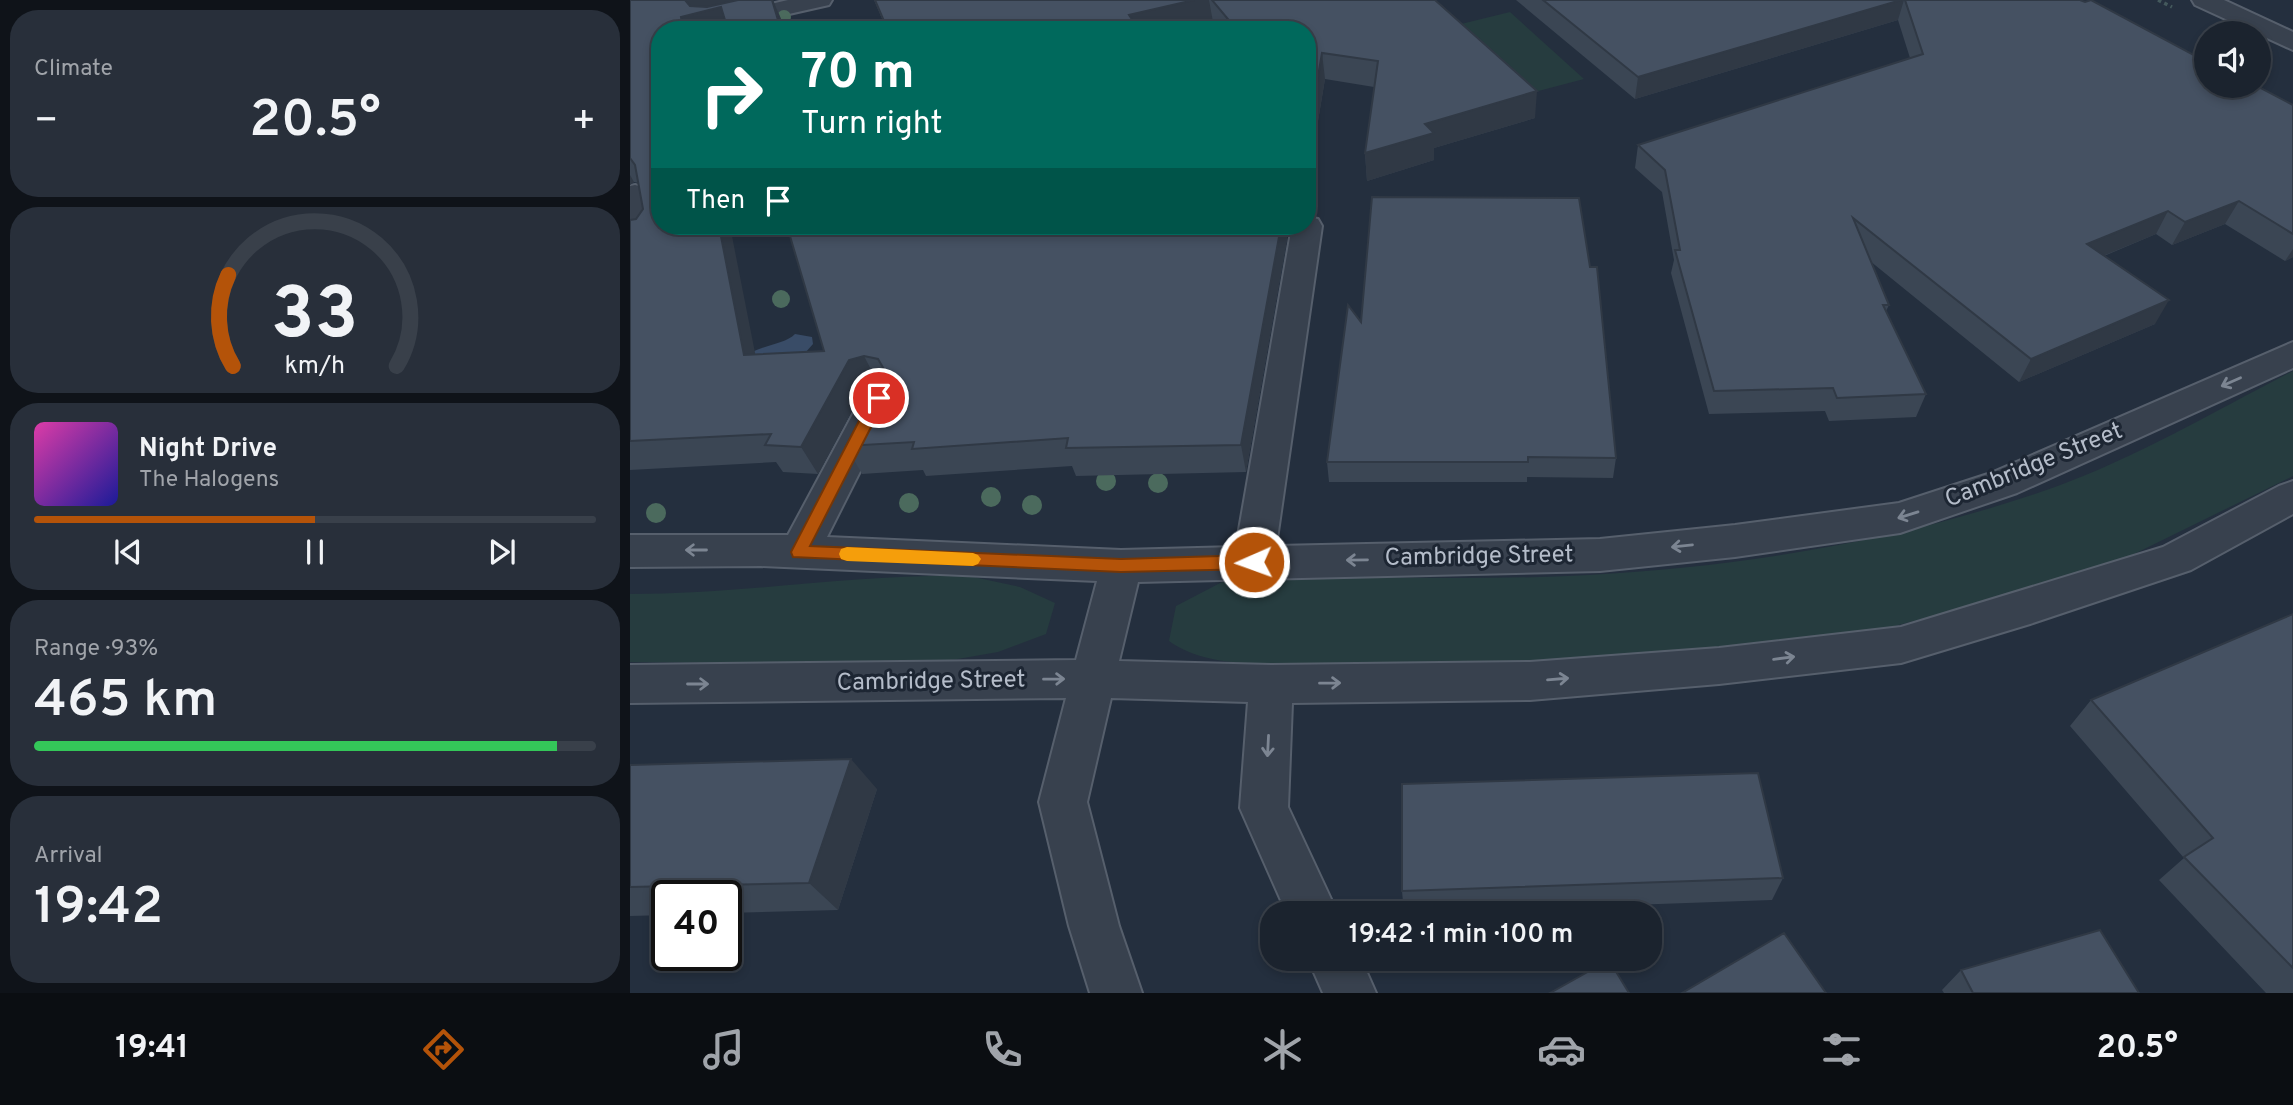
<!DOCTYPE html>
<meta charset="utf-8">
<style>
body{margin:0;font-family:Overpass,sans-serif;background:#282f3a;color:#f1f3f6;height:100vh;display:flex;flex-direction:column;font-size:26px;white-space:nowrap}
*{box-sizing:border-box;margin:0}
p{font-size:23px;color:#a0a4aa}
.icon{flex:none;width:38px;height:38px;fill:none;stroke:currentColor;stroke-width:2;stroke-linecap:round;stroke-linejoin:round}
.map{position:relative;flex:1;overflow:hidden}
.drawer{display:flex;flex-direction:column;gap:10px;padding:10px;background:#0f1319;width:630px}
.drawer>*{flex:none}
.banner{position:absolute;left:21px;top:21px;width:665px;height:214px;border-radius:28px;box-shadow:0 4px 10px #0003,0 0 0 2px #39404a;background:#00695c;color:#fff;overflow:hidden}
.controls{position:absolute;left:1564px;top:21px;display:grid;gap:14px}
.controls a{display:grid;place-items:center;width:77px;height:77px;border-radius:50%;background:#1b232e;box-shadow:0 4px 10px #0003,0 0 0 2px #39404a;font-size:35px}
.speed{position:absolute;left:21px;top:880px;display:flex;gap:14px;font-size:35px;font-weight:700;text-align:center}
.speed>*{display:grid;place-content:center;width:91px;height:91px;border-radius:50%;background:#1b232e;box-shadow:0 4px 10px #0003,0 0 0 2px #39404a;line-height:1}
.speed .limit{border:4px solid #111;border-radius:10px;background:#fff;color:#111}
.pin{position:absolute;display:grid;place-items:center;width:60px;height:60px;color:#fff;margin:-30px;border:4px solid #fff;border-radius:50%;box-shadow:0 2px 7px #0007}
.me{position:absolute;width:77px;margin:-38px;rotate:268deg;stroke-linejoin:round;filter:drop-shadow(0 0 5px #0008)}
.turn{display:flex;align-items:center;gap:24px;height:147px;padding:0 35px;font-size:32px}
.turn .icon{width:91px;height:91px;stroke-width:2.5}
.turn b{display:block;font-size:49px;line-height:60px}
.then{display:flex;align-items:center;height:66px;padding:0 35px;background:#0003;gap:14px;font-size:26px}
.big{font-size:52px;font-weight:600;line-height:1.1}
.drawer .card{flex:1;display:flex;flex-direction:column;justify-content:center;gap:10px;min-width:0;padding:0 24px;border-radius:28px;background:#282f3a}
.drawer .dial{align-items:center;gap:0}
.dial svg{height:182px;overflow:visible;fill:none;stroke:#39404a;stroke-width:7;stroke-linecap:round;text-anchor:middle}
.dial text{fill:#f1f3f6;stroke:none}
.song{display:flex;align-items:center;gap:21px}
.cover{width:84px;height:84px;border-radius:10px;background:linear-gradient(135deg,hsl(320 70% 55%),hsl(240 70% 35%))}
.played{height:7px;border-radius:4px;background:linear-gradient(90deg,#b45309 50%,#39404a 50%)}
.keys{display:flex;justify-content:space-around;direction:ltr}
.heat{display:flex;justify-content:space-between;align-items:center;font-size:38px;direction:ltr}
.charge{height:10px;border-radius:5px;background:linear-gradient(90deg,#34c759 93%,#39404a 0)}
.trip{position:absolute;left:630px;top:901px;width:402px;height:70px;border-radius:28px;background:#1b232e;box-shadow:0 4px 10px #0003,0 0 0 2px #39404a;font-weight:600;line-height:70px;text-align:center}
.dock{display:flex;height:112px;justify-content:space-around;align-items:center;background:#0b0e12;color:#a0a4aa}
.dock .icon{width:49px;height:49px}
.dock .current{color:#b45309}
.dock b{font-size:32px;color:#f1f3f6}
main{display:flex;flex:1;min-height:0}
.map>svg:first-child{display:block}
.green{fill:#263c3f}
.water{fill:#394c67}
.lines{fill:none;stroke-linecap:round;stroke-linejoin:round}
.minor-casing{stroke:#565f6c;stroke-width:4}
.path{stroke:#44595c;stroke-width:3.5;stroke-dasharray:3.5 3.5;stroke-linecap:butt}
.minor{fill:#38414e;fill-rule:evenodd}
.tree{fill:#4b6a5d}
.wall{fill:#3b4654}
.shaded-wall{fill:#303945}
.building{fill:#455162;stroke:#303945;stroke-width:2}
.oneway{stroke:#7c8592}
.route{fill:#b45309;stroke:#753606;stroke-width:2}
.slow{fill:#f59e0b}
.labels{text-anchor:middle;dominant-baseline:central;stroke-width:6;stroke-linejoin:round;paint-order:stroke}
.street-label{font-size:24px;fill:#b4bcc9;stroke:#1d2633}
</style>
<main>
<section class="drawer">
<div class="card"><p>Climate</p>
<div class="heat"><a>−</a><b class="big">20.5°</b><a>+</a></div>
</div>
<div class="card dial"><svg viewBox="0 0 100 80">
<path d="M14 69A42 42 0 1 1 86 69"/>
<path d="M14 69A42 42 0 0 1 12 29" stroke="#b45309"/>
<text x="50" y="56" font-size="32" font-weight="700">33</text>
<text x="50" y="72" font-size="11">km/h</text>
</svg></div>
<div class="card">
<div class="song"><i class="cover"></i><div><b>Night Drive</b><p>The Halogens</p></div></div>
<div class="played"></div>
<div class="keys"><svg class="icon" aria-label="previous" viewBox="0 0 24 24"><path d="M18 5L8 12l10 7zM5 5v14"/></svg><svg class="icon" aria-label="pause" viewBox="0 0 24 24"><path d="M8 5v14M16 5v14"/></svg><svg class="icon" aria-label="next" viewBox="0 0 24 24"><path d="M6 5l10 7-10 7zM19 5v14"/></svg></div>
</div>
<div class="card"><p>Range · 93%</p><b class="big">465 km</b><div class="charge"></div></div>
<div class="card"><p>Arrival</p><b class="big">19:42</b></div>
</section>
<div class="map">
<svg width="1663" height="993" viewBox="0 0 1663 993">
<rect width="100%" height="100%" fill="#242f3e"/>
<!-- green -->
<path class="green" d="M880,12L954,79L897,94L827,25Z
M1663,371V476L1500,556L1359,602L1221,637L951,663L624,665C593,661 564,659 539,641L546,606L594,581L624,577C736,576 848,581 959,575C1117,566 1276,540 1425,487C1508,457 1585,411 1663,371Z
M339,576L390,587L425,603L416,634L368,652L293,665L0,662V594C114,594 226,574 339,576Z"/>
<!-- water -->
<path class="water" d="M165,334L182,337L183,344L175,353L132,365L119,354C132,345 156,344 165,334Z"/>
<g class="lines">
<defs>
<path id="minor" d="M158,0H202L199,5L97,28L88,26L85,21L88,16Z
M1562,0H1594L1663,32V50L1565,5Z
M5,185L16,188L20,194L28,237L23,244L12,246L0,242V186Z
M677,217L688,219L692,226L646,546L970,539L1105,525L1269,503L1361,473L1663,342V368L1387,493L1270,533L1105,557L970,571L508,582L489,661L641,665L900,662L1089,648L1271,627L1533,547L1649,486L1663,481V514L1561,570L1400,624L1271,663L1089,684L900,700L662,703L658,807L708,914H657L610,808L618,702L481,698L457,802L489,926L512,993H460L439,926L409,802L436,698L0,703V665L446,660L467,581L131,566L0,567V535H158L231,399L244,395L257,399L262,408L197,537L491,550L606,547L662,226H677Z
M678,959H731L746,993H693Z"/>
</defs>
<!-- minor casing -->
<use href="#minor" class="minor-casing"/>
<!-- path -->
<path class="path" d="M1528,0L1542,7"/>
<!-- minor -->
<use href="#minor" class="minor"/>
</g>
<!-- trees -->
<g class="tree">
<circle cx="154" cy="17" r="7"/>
<circle cx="151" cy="299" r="9"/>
<circle cx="476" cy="481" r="10"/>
<circle cx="528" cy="483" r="10"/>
<circle cx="361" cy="497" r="10"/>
<circle cx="279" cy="503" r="10"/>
<circle cx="402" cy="505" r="10"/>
<circle cx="26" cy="513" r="10"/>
</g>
<!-- wall -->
<path class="wall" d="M0,0H145H143L151,19L155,30H30L125,355L194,351L157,226H655L657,239L616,472L446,476L442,466L296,476L293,470L232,474L216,446L248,383L234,388L188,474L153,472L146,462L0,470V220L6,219L13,209L9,183L4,182L0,185Z
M244,0H805L905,118L804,148V160L737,181L735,153L744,87L695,79L684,145L677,137V30H589L583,22L256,28Z
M886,0H1450L1577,86L1663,105V257L1655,261L1595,224L1542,245L1526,234L1474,256L1525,324L1389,382L1240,261L1259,305L1256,311L1296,394L1286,417L1199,421L1195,411L1079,414L1041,273L1044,260L1032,192L1005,168L1008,145L1280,58L1268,20L1005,99Z
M731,322L986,458L983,478L897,477V482H699L697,462Z
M1663,614V993H1636L1529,880L1554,858L1440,726L1461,700Z
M0,765L247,789L208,910L96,913V896H37V915L0,916Z
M1153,878L1142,900L774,913L772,891Z
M1331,970L1509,993H1314L1312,990Z"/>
<!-- shaded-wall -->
<path class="shaded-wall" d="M55,0H145H143L151,19L155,30H53L51,17Z
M564,0H579L583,22L551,30H502L499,15Z
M1271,0H1274L1268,20L1005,99L1008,77Z
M692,53L695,79L684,145L681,118Z
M907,91L905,118L804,148V160L737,181L735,153L795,124Z
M0,175L4,182L0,185Z
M1609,201L1595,224L1542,245L1555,222Z
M1538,211L1526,234L1446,267L1457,244Z
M89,226H100L131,383L114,355Z
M651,226H655L657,239L616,472L611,445Z
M1663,249V257L1655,261Z
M1539,300L1525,324L1389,382L1401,359Z
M234,356L248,383L234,388L188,474L171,447L219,360Z
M221,759L247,789L208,910L179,883Z"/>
<!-- building -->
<path class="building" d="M0,0H55L60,6L77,7L108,0H142L151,30H98L91,7L51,17L53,30H30V226H89L114,355L194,351L157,226H651L611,445L436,448L438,438L282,449L284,442L216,446L255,371L248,359L234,356L219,360L171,447L135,445L141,434L0,441V220L6,219L13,209L5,165L0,158Z
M245,0H564L499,15L509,30H249L257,28Z
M582,0H805L907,91L795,124L804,133L735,153L748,61L692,53L681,118L677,114V30H607Z
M913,0H1271L1008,77Z
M1275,0H1450L1455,2L1461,0L1577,62V86H1621L1624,87L1627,86L1663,105V234L1609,201L1555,222L1538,211L1457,244L1539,300L1401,359L1223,218L1259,305H1253L1296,394L1207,398L1203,388L1084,391L1045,250H1050L1035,170L1008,145L1293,54Z
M742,197L949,198L960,267H967L986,458L898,457V462H697L718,305L731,322Z
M1663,614V968L1554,857L1583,838L1461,700Z
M221,759L179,883L0,887V765Z
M1128,773L1153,878L772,891V784Z
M1470,930L1509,993H1343L1331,970Z
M1154,933L1196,993H1052Z
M979,960L999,993H920Z"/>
<!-- one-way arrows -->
<defs><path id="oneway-shaft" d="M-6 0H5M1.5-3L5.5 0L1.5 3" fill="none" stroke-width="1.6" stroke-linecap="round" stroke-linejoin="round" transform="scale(1.75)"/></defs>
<g class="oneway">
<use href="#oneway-shaft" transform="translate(1601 382) rotate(156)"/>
<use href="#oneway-shaft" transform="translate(1278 515) rotate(163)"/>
<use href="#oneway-shaft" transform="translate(1052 546) rotate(174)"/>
<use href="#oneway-shaft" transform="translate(66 550) rotate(180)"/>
<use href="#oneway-shaft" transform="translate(727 560) rotate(179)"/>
<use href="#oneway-shaft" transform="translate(1154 658) rotate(-7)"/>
<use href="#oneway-shaft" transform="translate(424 679) rotate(-1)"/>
<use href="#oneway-shaft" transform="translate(928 679) rotate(-5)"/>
<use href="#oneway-shaft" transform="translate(700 683) rotate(-1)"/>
<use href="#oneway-shaft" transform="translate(68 684)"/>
<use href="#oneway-shaft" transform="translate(638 746) rotate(93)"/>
</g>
<!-- route -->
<path class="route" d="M249,393L256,398L180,546L491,559L624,555L630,557L632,562L630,567L624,569L491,572L163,557L161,552L241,398Z"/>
<!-- slow -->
<path class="slow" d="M217,547L343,553L348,555L351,559L348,564L343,566L217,561L211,559L209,554L211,549Z"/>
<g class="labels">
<!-- street labels -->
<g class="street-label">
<text transform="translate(1404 466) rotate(-22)">Cambridge Street</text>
<text transform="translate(849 557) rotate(-1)">Cambridge Street</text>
<text transform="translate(301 682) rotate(-1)">Cambridge Street</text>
</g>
</g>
</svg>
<div class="controls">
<a><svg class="icon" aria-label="sound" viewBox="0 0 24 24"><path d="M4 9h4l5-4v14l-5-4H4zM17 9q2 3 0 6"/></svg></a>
</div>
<div class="speed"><div class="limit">40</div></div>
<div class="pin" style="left:249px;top:398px;background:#d93025"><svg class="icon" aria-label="arrive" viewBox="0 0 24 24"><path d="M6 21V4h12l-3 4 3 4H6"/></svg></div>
<svg class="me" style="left:624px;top:562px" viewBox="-20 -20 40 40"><circle r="17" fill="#b45309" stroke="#fff" stroke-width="3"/><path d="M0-11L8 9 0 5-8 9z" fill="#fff"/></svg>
<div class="trip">19:42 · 1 min · 100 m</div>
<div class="banner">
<div class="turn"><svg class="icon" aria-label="right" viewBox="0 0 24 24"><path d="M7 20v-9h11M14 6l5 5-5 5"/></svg><div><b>70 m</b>Turn right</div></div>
<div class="then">Then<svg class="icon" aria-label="arrive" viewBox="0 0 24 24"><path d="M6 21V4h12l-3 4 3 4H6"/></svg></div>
</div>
</div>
</main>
<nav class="dock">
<b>19:41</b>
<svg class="icon current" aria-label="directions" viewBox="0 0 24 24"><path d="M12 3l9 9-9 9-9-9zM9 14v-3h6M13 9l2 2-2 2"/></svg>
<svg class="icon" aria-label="music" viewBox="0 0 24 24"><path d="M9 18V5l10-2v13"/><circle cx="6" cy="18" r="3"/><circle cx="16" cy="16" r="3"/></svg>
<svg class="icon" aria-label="phone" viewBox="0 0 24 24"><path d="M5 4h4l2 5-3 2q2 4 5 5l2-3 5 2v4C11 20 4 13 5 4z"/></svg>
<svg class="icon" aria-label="climate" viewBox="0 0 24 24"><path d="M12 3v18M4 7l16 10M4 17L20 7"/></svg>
<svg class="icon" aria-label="car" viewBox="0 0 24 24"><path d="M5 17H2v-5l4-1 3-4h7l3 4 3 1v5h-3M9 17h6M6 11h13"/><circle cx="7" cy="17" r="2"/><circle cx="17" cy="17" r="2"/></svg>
<svg class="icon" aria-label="filters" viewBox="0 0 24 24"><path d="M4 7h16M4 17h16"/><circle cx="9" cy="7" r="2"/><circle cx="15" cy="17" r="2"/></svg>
<b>20.5°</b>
</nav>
